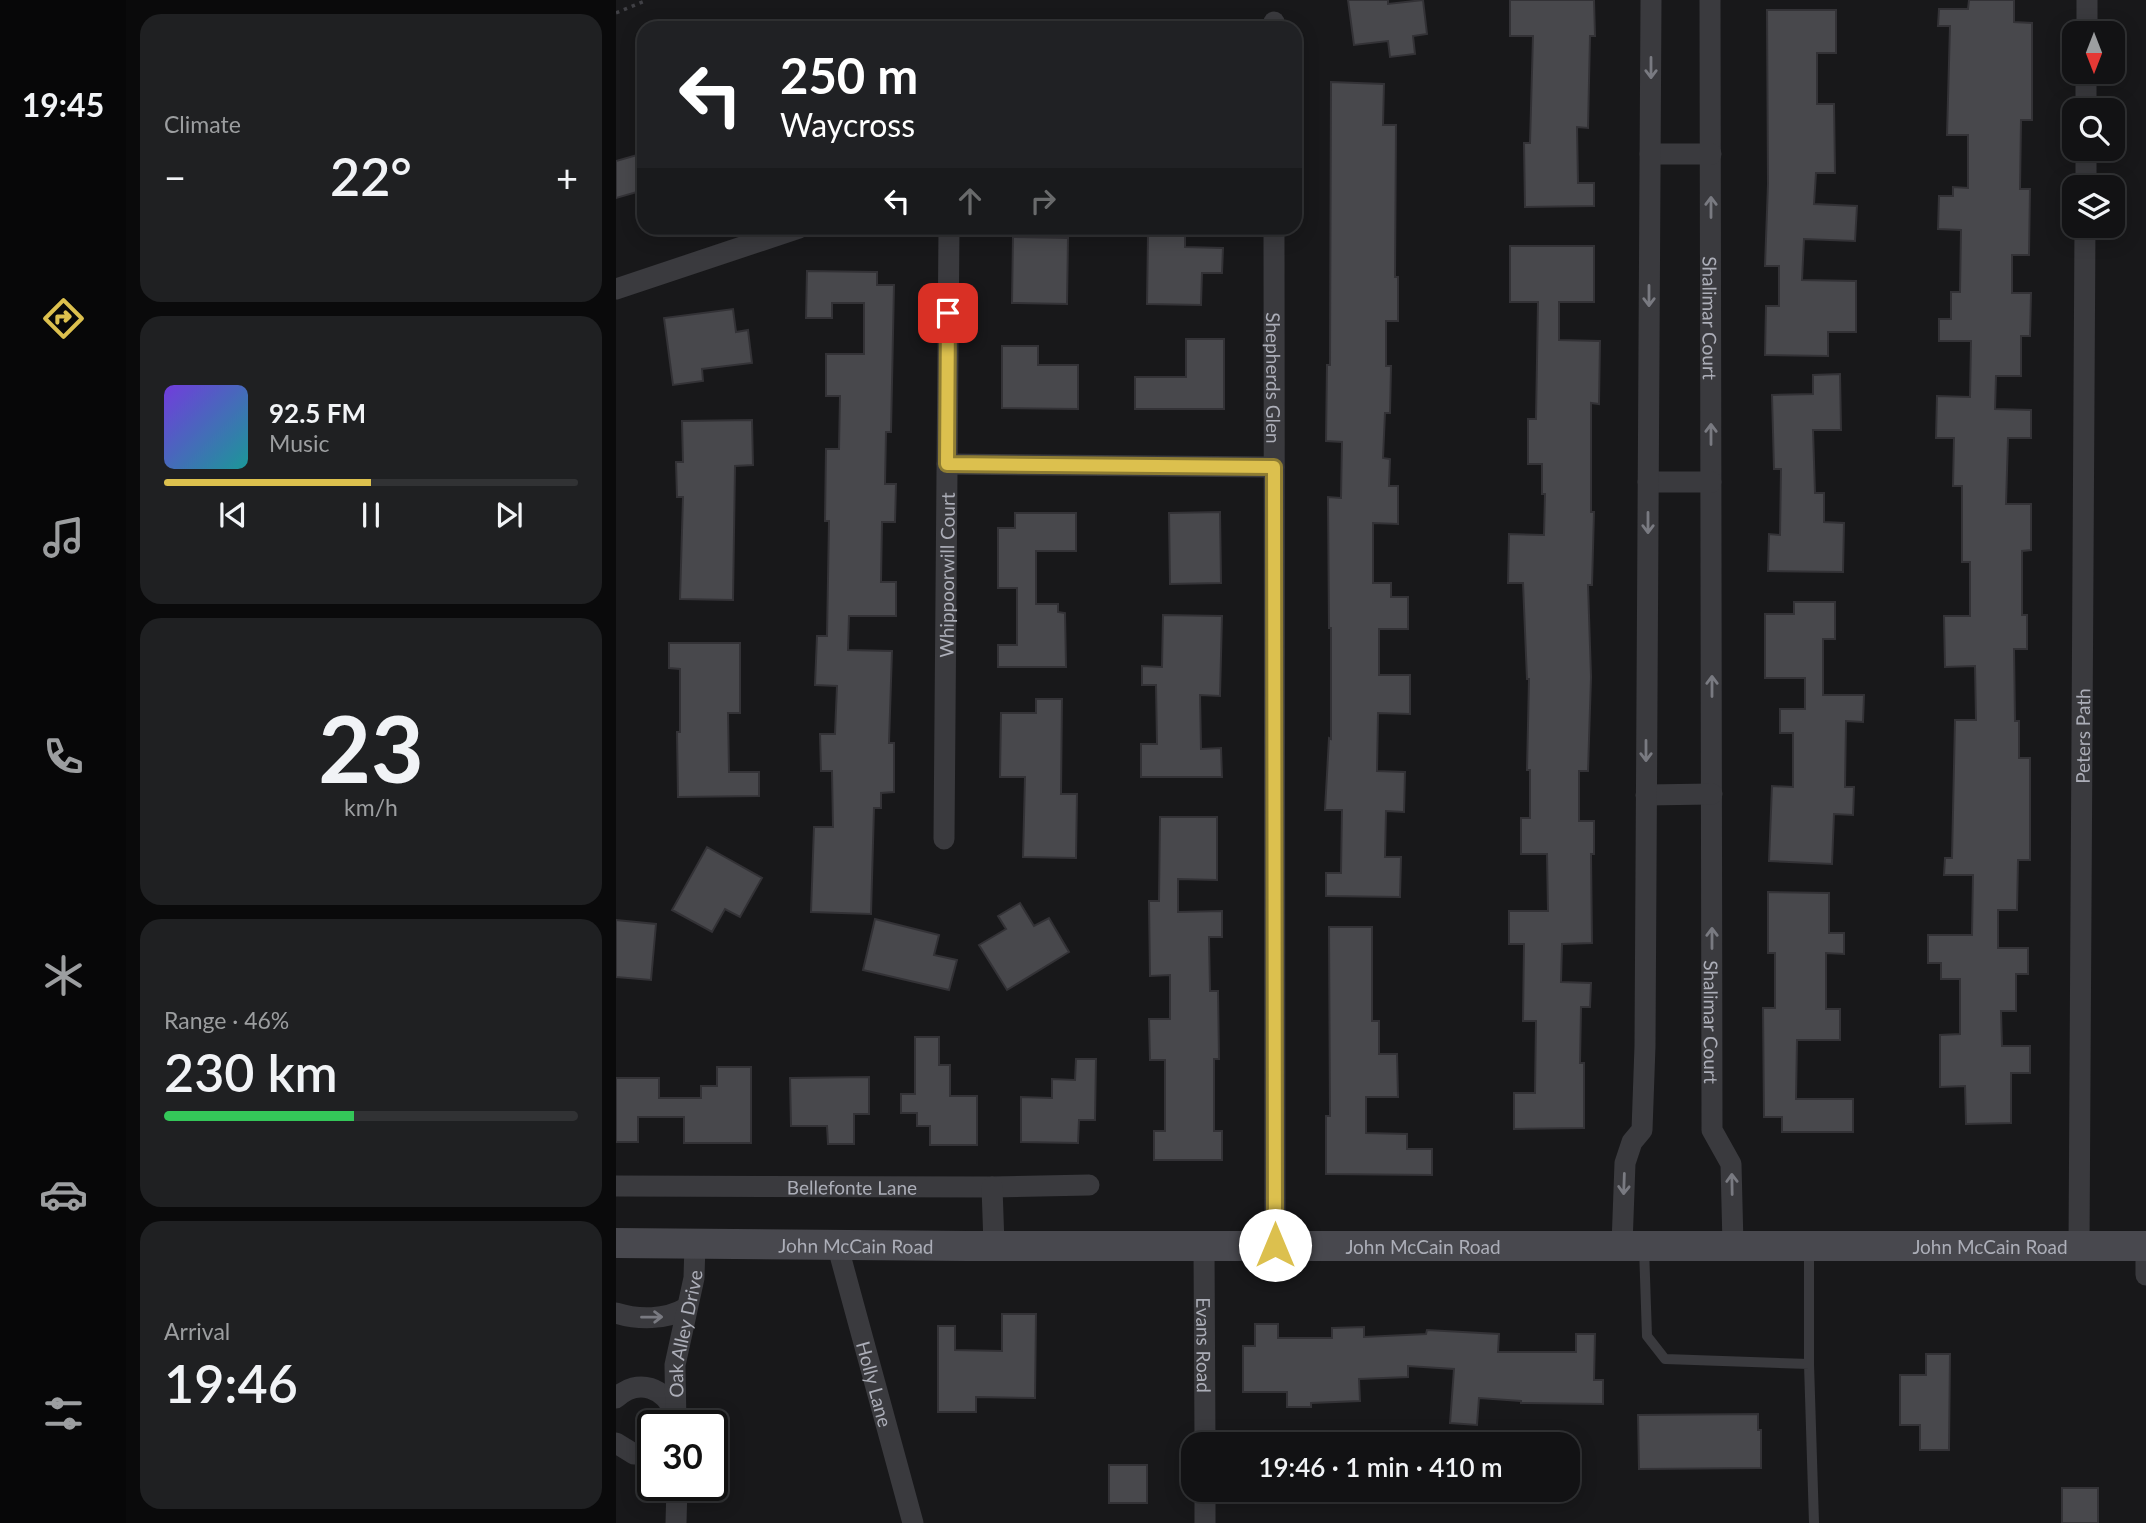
<!DOCTYPE html>
<meta charset="utf-8">
<style>
body{margin:0;font-family:Lato,sans-serif;background:#1f2022;color:#f1f3f6;height:100vh;display:flex;flex-direction:column;font-size:26px;white-space:nowrap}
*{box-sizing:border-box;margin:0}
p{font-size:23px;color:#9c9ea0}
.icon{flex:none;width:38px;height:38px;fill:none;stroke:currentColor;stroke-width:2;stroke-linecap:round;stroke-linejoin:round}
.map{position:relative;flex:1;overflow:hidden}
.drawer{display:flex;flex-direction:column;gap:14px;padding:14px;background:#0a0a0b;width:490px}
.drawer>*{flex:none}
.top-card{position:absolute;left:21px;top:21px;width:665px;height:214px;border-radius:21px;box-shadow:0 4px 18px #0003,0 0 0 2px #313234;background:#202124;color:#fff;overflow:hidden}
.needle{width:46px;rotate:180deg}
.fabs{position:absolute;left:1446px;top:21px;display:grid;gap:14px}
.fabs a{display:grid;place-items:center;width:63px;height:63px;border-radius:14px;background:#121214;box-shadow:0 4px 18px #0003,0 0 0 2px #313234;font-size:35px}
.speed{position:absolute;left:21px;top:1410px;display:flex;gap:14px;font-size:35px;font-weight:700;text-align:center}
.speed>*{display:grid;place-content:center;width:91px;height:91px;border-radius:50%;background:#121214;box-shadow:0 4px 18px #0003,0 0 0 2px #313234;line-height:1}
.speed .limit{border:4px solid #111;border-radius:10px;background:#fff;color:#111}
.pin{position:absolute;display:grid;place-items:center;width:60px;height:60px;color:#fff;margin:-30px;border-radius:14px;box-shadow:0 4px 10px #0006}
.me{position:absolute;width:77px;margin:-38px;rotate:0deg;stroke-linejoin:round;filter:drop-shadow(0 0 5px #0008)}
.turn{display:flex;align-items:center;gap:24px;height:147px;padding:0 28px;font-size:32px}
.turn .icon{width:91px;height:91px;stroke-width:2.5}
.turn b{display:block;font-size:49px;line-height:60px}
.lanes{display:flex;align-items:center;height:66px;padding:0 28px;background:#0003;justify-content:center;gap:35px;direction:ltr}
.lanes .off{opacity:.35}
.big{font-size:52px;font-weight:600;line-height:1.1}
.drawer .widget{flex:1;display:flex;flex-direction:column;justify-content:center;gap:10px;min-width:0;padding:0 24px;border-radius:21px;background:#1f2022}
.drawer .dial{align-items:center;gap:0}
.dial b{font-size:91px;line-height:1}
.song{display:flex;align-items:center;gap:21px}
.cover{width:84px;height:84px;border-radius:10px;background:linear-gradient(135deg,hsl(260 70% 55%),hsl(180 70% 35%))}
.played{height:7px;border-radius:4px;background:linear-gradient(90deg,#dcc04e 50%,#313234 50%)}
.keys{display:flex;justify-content:space-around;direction:ltr}
.heat{display:flex;justify-content:space-between;align-items:center;font-size:38px;direction:ltr}
.charge{height:10px;border-radius:5px;background:linear-gradient(90deg,#34c759 46%,#313234 0)}
.trip{position:absolute;left:565px;top:1432px;width:399px;height:70px;border-radius:21px;background:#121214;box-shadow:0 4px 18px #0003,0 0 0 2px #313234;font-weight:600;line-height:70px;text-align:center}
main{display:flex;flex:1;min-height:0}
.dock{display:flex;flex-direction:column;width:126px;justify-content:space-around;align-items:center;background:#070708;color:#9c9ea0}
.dock .icon{width:49px;height:49px}
.dock .active{color:#dcc04e}
.dock b{font-size:32px;color:#f1f3f6}
.map>svg:first-child{display:block}
.building{fill:#48484c;stroke:#333236;stroke-width:2}
.lines{fill:none;stroke-linecap:round;stroke-linejoin:round}
.path{stroke:#404045;stroke-width:3.5;stroke-dasharray:3.5 5;stroke-linecap:butt}
.lane{stroke:#3a3a3e;stroke-width:10}
.street{stroke:#3a3a3e;stroke-width:21}
.secondary{stroke:#48484e;stroke-width:30}
.oneway{stroke:#797a81}
.route-casing{stroke:#8f7d33;stroke-width:18}
.route{stroke:#dcc04e;stroke-width:12}
.labels{text-anchor:middle;dominant-baseline:central;stroke-width:7;stroke-linejoin:round;paint-order:stroke}
.street-label{font-size:19px;fill:#acaeb8;stroke:#131315}
</style>
<main>
<nav class="dock">
<b>19:45</b>
<svg class="icon active" aria-label="directions" viewBox="0 0 24 24"><path d="M12 3l9 9-9 9-9-9zM9 14v-3h6M13 9l2 2-2 2"/></svg>
<svg class="icon" aria-label="music" viewBox="0 0 24 24"><path d="M9 18V5l10-2v13"/><circle cx="6" cy="18" r="3"/><circle cx="16" cy="16" r="3"/></svg>
<svg class="icon" aria-label="phone" viewBox="0 0 24 24"><path d="M5 4h4l2 5-3 2q2 4 5 5l2-3 5 2v4C11 20 4 13 5 4z"/></svg>
<svg class="icon" aria-label="climate" viewBox="0 0 24 24"><path d="M12 3v18M4 7l16 10M4 17L20 7"/></svg>
<svg class="icon" aria-label="car" viewBox="0 0 24 24"><path d="M5 17H2v-5l4-1 3-4h7l3 4 3 1v5h-3M9 17h6M6 11h13"/><circle cx="7" cy="17" r="2"/><circle cx="17" cy="17" r="2"/></svg>
<svg class="icon" aria-label="filters" viewBox="0 0 24 24"><path d="M4 7h16M4 17h16"/><circle cx="9" cy="7" r="2"/><circle cx="15" cy="17" r="2"/></svg>
</nav>
<section class="drawer">
<div class="widget"><p>Climate</p>
<div class="heat"><a>−</a><b class="big">22°</b><a>+</a></div>
</div>
<div class="widget">
<div class="song"><i class="cover"></i><div><b>92.5 FM</b><p>Music</p></div></div>
<div class="played"></div>
<div class="keys"><svg class="icon" aria-label="previous" viewBox="0 0 24 24"><path d="M18 5L8 12l10 7zM5 5v14"/></svg><svg class="icon" aria-label="pause" viewBox="0 0 24 24"><path d="M8 5v14M16 5v14"/></svg><svg class="icon" aria-label="next" viewBox="0 0 24 24"><path d="M6 5l10 7-10 7zM19 5v14"/></svg></div>
</div>
<div class="widget dial"><b>23</b><p>km/h</p></div>
<div class="widget"><p>Range · 46%</p><b class="big">230 km</b><div class="charge"></div></div>
<div class="widget"><p>Arrival</p><b class="big">19:46</b></div>
</section>
<div class="map">
<svg width="1530" height="1523" viewBox="0 0 1530 1523">
<rect width="100%" height="100%" fill="#18181a"/>
<!-- building -->
<path class="building" d="M732,0H772V4L807,0L811,34L797,36L799,54L774,57L772,41L738,45Z
M894,0H978L979,36H974L972,128L961,127L962,183H978V206L909,207L908,143H914L917,36H894Z
M1353,0H1398V22L1416,23V120H1405L1404,189H1414L1413,255H1396V293H1415L1414,336H1405V376H1380L1379,409L1415,410V438H1392L1390,504H1415V550L1406,551V615H1411V649H1398L1399,721H1403V758H1414V860H1402L1401,910H1382V948H1412V974H1400V1011H1385L1386,1046H1414V1073H1395V1123L1350,1124L1349,1086L1324,1087V1035L1344,1034V979H1325V963H1312V935H1356L1357,875H1328L1329,858H1336L1339,720H1360L1359,666L1329,667L1328,616H1354V562H1346V486H1337L1338,438H1320L1321,396L1354,397L1355,341H1323V319H1335V292H1344L1345,230L1322,229L1323,196H1337V187L1352,188V135H1331L1334,26H1322L1323,9H1352Z
M1151,10H1220V53H1201V104H1218L1219,173H1200L1198,204L1241,206L1239,241L1188,239L1186,280L1240,281V332H1212V356L1149,355L1150,306H1163V266H1149L1152,184Z
M715,82L768,84L767,125H780L779,277H782V321H770V366H775L774,413H769L767,458L774,459L773,486H782V524L757,523V583H775V597H792V629H763V675H794V714L762,713L761,771L789,772L788,812L770,811L769,857H785L784,897L710,896V873H725L726,810H709L713,738L715,739V628H713L712,497L725,498L726,442L710,441L711,365H714Z
M28,153V190L0,198V161Z
M532,235L569,236V247L607,248L606,273H586L585,305L531,304Z
M397,237L452,238L451,304L396,303Z
M894,246H978V302H943V340L984,341L983,404L975,403V512H978L976,585H972L975,677L972,771H963V821H978V854H975L976,943L946,944L945,982L975,983L974,1007H965L964,1063H968V1128L898,1129V1093H919L920,1021H907L908,944H893V911H932L931,854H905V818H914V770H911L913,679H911L907,583H892L893,534L928,535L929,494H926V464H912V419H920L922,302H894Z
M191,271L261,272V285H278L275,432H270L269,484H280L279,522H266L265,582H280V616H233L232,650L276,651L273,743H278V792L265,793V808H258L255,914L195,912L198,827H217L216,771H205L204,734H219L221,686L199,685L201,636H211L213,521H209L210,449H223L224,396H210V354H248V303H216V318H190Z
M117,309L120,332L132,330L136,363L86,369L87,381L57,385L48,318Z
M570,339H608V409H519V377H570Z
M386,346H422V365H462V409L386,408Z
M1224,374L1225,430H1197L1199,493H1208V522L1228,523L1227,572L1152,571L1153,534L1164,535L1165,469H1158L1156,395L1197,394V375Z
M136,420L137,465L119,466L117,600L64,599L67,497H61L60,462H67L66,421Z
M604,512L605,583L554,584L553,513Z
M399,513H460V551H420V604H442V612L449,613L450,667H382V645H401V588H382V528H399Z
M1178,602H1219V639H1207V695H1248L1247,722L1230,721L1229,787H1238L1237,815L1218,814L1216,864L1153,861L1156,786L1177,787V733H1164V709H1189V678H1149V614H1178Z
M547,615L606,616L604,696L584,695L585,749L605,748L606,777H525V744H541L540,685H526V666L546,667Z
M53,643H124V713H112L113,772H143V796L62,797L61,732H64V669L53,668Z
M420,699H446L445,794H461L460,858L407,857L409,777H384L385,713H420Z
M544,817H601V880L562,879V912L606,911V937H593L594,991H602L603,1059H598V1131H606V1160H538V1131H549V1060H534L533,1019H554V975L534,976L533,901H543Z
M91,847L146,878L124,917L109,909L96,932L56,910Z
M1152,892L1213,893V933H1228V954L1210,953V1009H1224V1040H1181L1180,1099H1237V1132H1166V1117H1148L1147,1008H1159V953H1152Z
M404,903L418,926L433,918L453,952L391,990L363,945L390,929L382,916Z
M259,919L323,935L318,955L341,960L333,990L247,970Z
M0,920L40,924L35,980L0,977Z
M713,927H756V1021H763V1054H781L782,1097H750V1133L791,1134V1149H816V1175L710,1174V1116H714Z
M299,1037H323V1065H334V1096H361V1145H314V1126H301V1113H285V1094H299Z
M460,1059H480L479,1120H463L462,1143L405,1142V1097L436,1098V1079L459,1080Z
M101,1067H135V1143H68V1117H22V1142H0V1078H43V1098H85V1086H101Z
M253,1077V1114H238V1144H212L211,1126H175L174,1078Z
M386,1314H420L419,1398L360,1397V1412H322V1326H339V1350L386,1351Z
M639,1324H662V1338H716V1328L748,1327V1337L810,1334L811,1330L883,1334L882,1352H960V1334H979L978,1380H987V1404L905,1403V1401L863,1398L861,1425L834,1423L838,1369L792,1366V1377L743,1379L744,1401L695,1403V1407H671V1392H627V1346H639Z
M1310,1354H1334L1333,1450H1304V1425H1284V1375H1310Z
M1142,1414V1430H1145V1468L1023,1469L1022,1415Z
M493,1465H531V1503H493Z
M1446,1488H1482V1523H1446Z"/>
<g class="lines">
<!-- path -->
<path class="path" d="M0,13L31,0"/>
<!-- lane -->
<path class="lane" d="M1028,1248L1031,1336L1049,1359L1193,1364
M1193,1248V1364L1198,1523"/>
<!-- street -->
<g class="street">
<path id="s1" d="M1094,0L1096,1130L1115,1164L1117,1245"/>
<path d="M658,22V28"/>
<path d="M1471,33V0"/>
<path d="M1470,110V72"/>
<path d="M1034,154H1095"/>
<path d="M1470,187V149"/>
<path id="s2" d="M658,228L659,1245"/>
<path d="M0,289L183,228"/>
<path d="M331,464L658,467"/>
<path d="M1032,482H1095"/>
<path d="M1030,795L1096,794"/>
<path id="s3" d="M328,839L333,228"/>
<path id="s4" d="M0,1186L376,1187L473,1185"/>
<path d="M376,1187L378,1245"/>
<path id="s5" d="M221,1244L297,1523"/>
<path id="s6" d="M588,1245L589,1444"/>
<path d="M1006,1245L1009,1163L1016,1142L1026,1130L1029,1046L1035,0"/>
<path d="M1530,1246V1275"/>
<path id="s7" d="M1463,1247L1469,226"/>
<path d="M0,1313C22,1320 50,1320 70,1308"/>
<path d="M0,1398C22,1377 50,1388 59,1414"/>
<path id="s8" d="M60,1426L59,1365L78,1278L79,1243"/>
<path d="M0,1443L18,1454L37,1452"/>
<path d="M589,1489V1523"/>
<path d="M60,1523L61,1486"/>
</g>
<!-- secondary -->
<path class="secondary" id="s9" d="M0,1243L350,1246H1530"/>
</g>
<!-- one-way arrows -->
<defs><path id="oneway-shaft" d="M-6 0H5M1.5-3L5.5 0L1.5 3" fill="none" stroke-width="1.6" stroke-linecap="round" stroke-linejoin="round" transform="scale(1.75)"/></defs>
<g class="oneway">
<use href="#oneway-shaft" transform="translate(1035 68) rotate(90)"/>
<use href="#oneway-shaft" transform="translate(1095 207) rotate(-90)"/>
<use href="#oneway-shaft" transform="translate(1033 296) rotate(90)"/>
<use href="#oneway-shaft" transform="translate(1095 434) rotate(-90)"/>
<use href="#oneway-shaft" transform="translate(1032 523) rotate(90)"/>
<use href="#oneway-shaft" transform="translate(1096 686) rotate(-90)"/>
<use href="#oneway-shaft" transform="translate(1030 751) rotate(90)"/>
<use href="#oneway-shaft" transform="translate(1096 938) rotate(-90)"/>
<use href="#oneway-shaft" transform="translate(1008 1184) rotate(92)"/>
<use href="#oneway-shaft" transform="translate(1116 1184) rotate(-91)"/>
<use href="#oneway-shaft" transform="translate(36 1317) rotate(-1)"/>
</g>
<g class="lines">
<defs>
<path id="route" d="M332,313L331,464L658,467L659,1245"/>
</defs>
<!-- route casing -->
<use href="#route" class="route-casing"/>
<!-- route -->
<use href="#route" class="route"/>
</g>
<g class="labels">
<!-- street labels -->
<g class="street-label">
<text stroke="none"><textPath href="#s1" startOffset="318">Shalimar Court</textPath></text>
<text stroke="none"><textPath href="#s2" startOffset="150">Shepherds Glen</textPath></text>
<text stroke="none"><textPath href="#s3" startOffset="264">Whippoorwill Court</textPath></text>
<text stroke="none"><textPath href="#s7" startOffset="511">Peters Path</textPath></text>
<text stroke="none"><textPath href="#s1" startOffset="1022">Shalimar Court</textPath></text>
<text stroke="none"><textPath href="#s4" startOffset="236">Bellefonte Lane</textPath></text>
<text stroke="none"><textPath href="#s9" startOffset="240">John McCain Road</textPath></text>
<text stroke="none"><textPath href="#s9" startOffset="807">John McCain Road</textPath></text>
<text stroke="none"><textPath href="#s9" startOffset="1374">John McCain Road</textPath></text>
<text stroke="none"><textPath href="#s8" startOffset="93">Oak Alley Drive</textPath></text>
<text stroke="none"><textPath href="#s6" startOffset="100">Evans Road</textPath></text>
<text stroke="none"><textPath href="#s5" startOffset="145">Holly Lane</textPath></text>
</g>
</g>
</svg>
<div class="fabs">
<a><svg class="needle" viewBox="-14 -14 28 28"><path d="M0-13l5 13h-10z" fill="#e53935"/><path d="M0 13l5-13h-10z" fill="#9c9ea0"/></svg></a>
<a><svg class="icon" aria-label="search" viewBox="0 0 24 24"><circle cx="10" cy="10" r="6"/><path d="M15 15l6 6"/></svg></a>
<a><svg class="icon" aria-label="layers" viewBox="0 0 24 24"><path d="M12 4l9 5-9 5-9-5zM3 14l9 5 9-5"/></svg></a>
</div>
<div class="speed"><div class="limit">30</div></div>
<div class="pin" style="left:332px;top:313px;background:#d93025"><svg class="icon" aria-label="arrive" viewBox="0 0 24 24"><path d="M6 21V4h12l-3 4 3 4H6"/></svg></div>
<svg class="me" style="left:659px;top:1245px" viewBox="-20 -20 40 40"><circle r="19" fill="#fff"/><path d="M0-13L10 11 0 6-10 11z" fill="#dcc04e"/></svg>
<div class="trip">19:46 · 1 min · 410 m</div>
<div class="top-card">
<div class="turn"><svg class="icon" aria-label="left" viewBox="0 0 24 24"><path d="M17 20v-9H6M10 6l-5 5 5 5"/></svg><div><b>250 m</b>Waycross</div></div>
<div class="lanes"><svg class="icon" aria-label="left" viewBox="0 0 24 24"><path d="M17 20v-9H6M10 6l-5 5 5 5"/></svg><svg class="icon off" aria-label="ahead" viewBox="0 0 24 24"><path d="M12 20V5M6 11l6-6 6 6"/></svg><svg class="icon off" aria-label="right" viewBox="0 0 24 24"><path d="M7 20v-9h11M14 6l5 5-5 5"/></svg></div>
</div>
</div>
</main>
